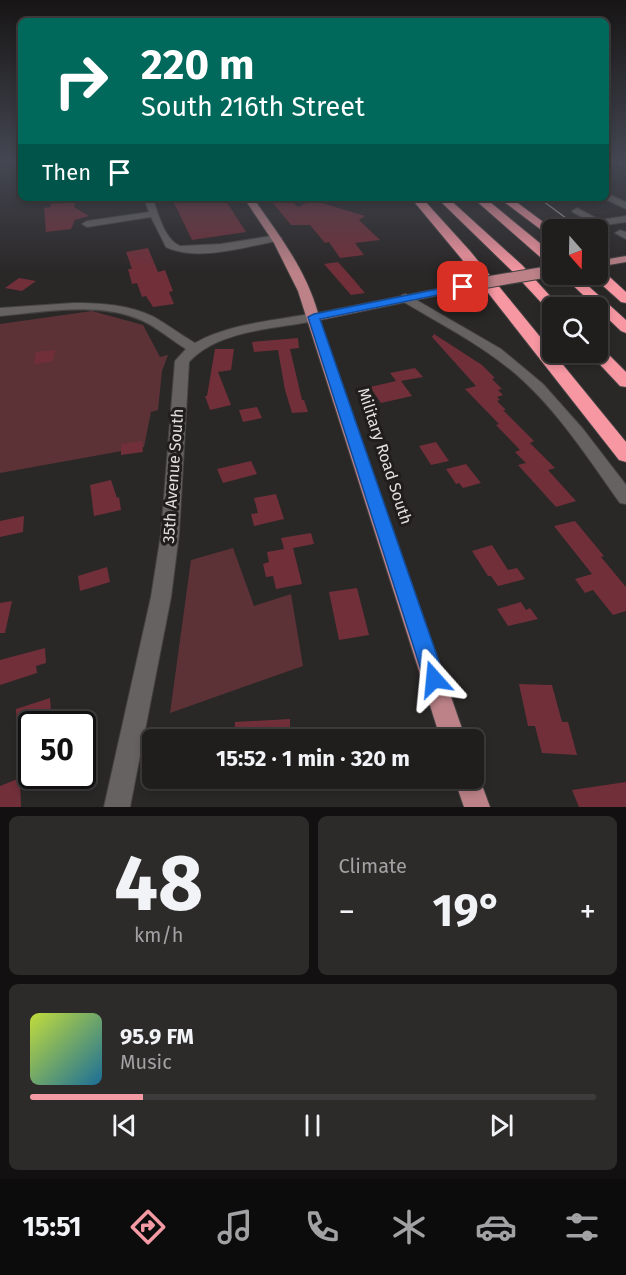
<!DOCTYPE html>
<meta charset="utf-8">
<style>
body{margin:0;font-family:"Fira Sans",sans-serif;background:#2d2a2a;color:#f1f3f6;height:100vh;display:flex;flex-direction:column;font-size:22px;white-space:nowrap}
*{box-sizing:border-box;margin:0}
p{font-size:20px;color:#a2a2a4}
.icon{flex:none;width:33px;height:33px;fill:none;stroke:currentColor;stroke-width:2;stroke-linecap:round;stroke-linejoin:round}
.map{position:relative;height:807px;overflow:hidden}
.drawer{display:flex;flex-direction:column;gap:9px;padding:9px;background:#121010;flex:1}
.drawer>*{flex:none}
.guide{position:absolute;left:18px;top:18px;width:591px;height:183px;border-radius:9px;box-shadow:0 3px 9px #0003,0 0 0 2px #3d3b3b;background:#00695c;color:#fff;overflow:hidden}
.needle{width:39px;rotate:160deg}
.tools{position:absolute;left:542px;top:219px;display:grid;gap:12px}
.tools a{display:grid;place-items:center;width:66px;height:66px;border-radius:9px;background:#201d1d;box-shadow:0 3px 9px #0003,0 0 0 2px #3d3b3b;font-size:30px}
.speed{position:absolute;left:18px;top:711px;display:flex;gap:12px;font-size:30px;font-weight:700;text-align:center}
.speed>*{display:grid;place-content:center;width:78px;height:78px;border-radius:50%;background:#201d1d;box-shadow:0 3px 9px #0003,0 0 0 2px #3d3b3b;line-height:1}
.speed .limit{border:3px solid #111;border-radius:9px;background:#fff;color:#111}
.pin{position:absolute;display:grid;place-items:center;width:51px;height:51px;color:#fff;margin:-26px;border-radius:12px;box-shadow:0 3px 9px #0006}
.me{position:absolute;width:66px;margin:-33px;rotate:342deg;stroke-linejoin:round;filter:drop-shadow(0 0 4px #0008)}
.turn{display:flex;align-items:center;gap:21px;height:126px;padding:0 24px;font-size:27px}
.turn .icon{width:78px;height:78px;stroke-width:2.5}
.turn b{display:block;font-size:42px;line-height:51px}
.then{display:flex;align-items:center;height:57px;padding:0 24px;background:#0003;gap:12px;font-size:22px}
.big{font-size:45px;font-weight:700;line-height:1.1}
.drawer .card{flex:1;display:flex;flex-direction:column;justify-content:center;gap:9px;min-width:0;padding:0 21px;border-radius:9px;background:#2d2a2a}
.drawer .dial{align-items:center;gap:0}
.dial b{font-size:78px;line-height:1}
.song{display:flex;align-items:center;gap:18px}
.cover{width:72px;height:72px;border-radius:9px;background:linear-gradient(135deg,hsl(70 70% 55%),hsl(200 70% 35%))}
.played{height:6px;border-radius:3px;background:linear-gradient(90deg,#f49aa4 20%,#3d3b3b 20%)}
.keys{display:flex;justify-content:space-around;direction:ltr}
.heat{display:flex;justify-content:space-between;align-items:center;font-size:33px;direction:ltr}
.drawer .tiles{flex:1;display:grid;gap:9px;grid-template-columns:1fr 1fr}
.card:last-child{grid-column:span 2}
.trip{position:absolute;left:142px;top:729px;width:342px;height:60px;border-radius:9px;background:#201d1d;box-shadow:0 3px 9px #0003,0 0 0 2px #3d3b3b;font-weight:700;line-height:60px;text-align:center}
.tabs{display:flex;height:96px;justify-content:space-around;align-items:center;background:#0d0c0c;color:#a2a2a4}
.tabs .icon{width:42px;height:42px}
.tabs .current{color:#f49aa4}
.tabs b{font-size:27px;color:#f1f3f6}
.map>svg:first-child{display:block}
.green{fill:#5d3237}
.building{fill:#712f39}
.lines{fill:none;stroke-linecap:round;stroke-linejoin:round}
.minor-casing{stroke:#444242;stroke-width:2}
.major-casing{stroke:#444242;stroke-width:2}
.highway-casing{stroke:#444242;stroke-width:2}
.minor{fill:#666262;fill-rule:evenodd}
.major{fill:#bc8288;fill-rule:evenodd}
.highway{fill:#f697a2;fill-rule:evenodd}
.tram{stroke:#a5a2a2;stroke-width:1.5}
.major-bridge-casing{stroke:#444242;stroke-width:13;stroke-linecap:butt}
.major-bridge{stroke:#bc8288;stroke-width:11}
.route{fill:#1a73e8;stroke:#114b97;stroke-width:1.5}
.labels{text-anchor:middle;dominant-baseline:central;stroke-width:6;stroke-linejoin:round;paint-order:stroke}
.street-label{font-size:16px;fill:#e1dfdf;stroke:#211d1d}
</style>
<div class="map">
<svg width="626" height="807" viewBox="0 0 626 807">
<rect width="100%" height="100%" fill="#2a2727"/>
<!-- green -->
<path class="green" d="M92,311L143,325L160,357L168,355L162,371L158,410L151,412L144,447L0,473V324Z
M233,548L254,606L291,594L303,666L170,713L191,560Z"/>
<!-- building -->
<path class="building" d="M64,198H76L74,207L89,216L75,220L71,229L46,232L44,208L51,207L50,204L64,203Z
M196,198H224L246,232L192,240L173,201Z
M312,200L365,216L359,220L380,240L355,243L364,255L340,258L329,242L325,243L310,225H291L273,203L292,201L298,207Z
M148,248L158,272L165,270L173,291L169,292L174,304L153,307L146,296L142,297L137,283L132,284L128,269H132L126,252Z
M338,262L354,280L365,293L351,295L324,264Z
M19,278L36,281L22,291L5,288Z
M434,334L482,365L495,378L492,379L502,389L498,390L503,395L497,397L500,400L497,401L506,410H503L534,441L530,443L555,468L548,470L576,501L556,507L518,465L526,463L515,452L520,450L496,425L499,424L465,389L476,386L432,337Z
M298,338L299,348L290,349L302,400H304L308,412L292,413L285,390L278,350L254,352L252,342Z
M215,349H234L231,370L218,372L231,405L210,410L205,396H207Z
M55,350L53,361L34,364L36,352Z
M415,368L423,377L401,381L412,396L381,403L370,387L396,381L390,373Z
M257,407L262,418L243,422L239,410Z
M142,441L143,452L121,455V444Z
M436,442L449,461L431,465L419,446Z
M251,461L257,474L223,483L217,469Z
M466,464L481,483L463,488L459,483L456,484L446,469Z
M111,480L117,498L119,497L121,510L94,516L90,485Z
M276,494L284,519L254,526L251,514L258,513L254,498Z
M24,516L23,532L0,537V521Z
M575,521L604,556L601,557L626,587V611L613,615L593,590L585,593L575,579L592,574L554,526Z
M311,533L314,544L293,548L302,584L276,589L273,576L266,577L263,564L269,562L267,552L284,549L281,538Z
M492,545L508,570L517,568L525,579L498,586L491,576H488L472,551Z
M107,567L110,582L80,591L78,576Z
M357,588L369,635L339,640L329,592Z
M12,601L5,633H0V603Z
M521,602L526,610L530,608L538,619L508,626L497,609Z
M45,648L46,663L36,666L37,673L0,685V660Z
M519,684L552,685L562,722H568L577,755L542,753L535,726H528Z
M50,698L52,724H32V755L18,760L16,709Z
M290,719V733L282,734V740H234L235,722Z
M20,778L21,807H0V786Z
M626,782V807H579L572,790Z"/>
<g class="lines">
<defs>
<path id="minor" d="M626,160V164L620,165L616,163Z
M606,193L626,202V209L603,198H606Z
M144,198H152C159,213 163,238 180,246L221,244L277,235L282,238L277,241C244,247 198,262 166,247L151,217L87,227L82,224L87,221L149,212Z
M577,208L600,220L626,216V222L599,226L574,213L572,211Z
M620,230L626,232V239L615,233Z
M406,294L501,349L543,384L583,429L626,485V504L620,503C588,458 558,411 517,375C482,345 441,324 402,301V295Z
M74,303C102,303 130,305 154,317C168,325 181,335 195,343C230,323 275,321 314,313L320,317L314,321C274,329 218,330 189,362L179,534L171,597L130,807H104L151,597L161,534L175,361L186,349C171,340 158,328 143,321C99,301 46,312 0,316V308Z"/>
<path id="major" d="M244,198H253C278,233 306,270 318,313L482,280L488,283L482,286L320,320L466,740H441L298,291L274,243Z
M626,256V262L597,267V261Z
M474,768L476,769L490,807H464L454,778H474Z"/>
<path id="highway" d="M411,198H422L470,251L626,442V462L619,460L460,257Z
M437,198H448L522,265L561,308H552V312L549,311L512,271Z
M473,198H485L552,253V264L547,263Z
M499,198H511L554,230L552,238Z
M597,269L602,270L626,292V303L621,302L592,276L597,274Z
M561,274H575L626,320V333L621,331Z
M597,347L603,349L626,372V387L620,386L591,355L589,352H597Z"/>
</defs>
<!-- minor casing -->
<use href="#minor" class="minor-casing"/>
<!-- major casing -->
<use href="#major" class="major-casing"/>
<!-- highway casing -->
<use href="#highway" class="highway-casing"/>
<!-- minor -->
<use href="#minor" class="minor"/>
<!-- major -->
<use href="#major" class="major"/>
<!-- highway -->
<use href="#highway" class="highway"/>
<!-- tram -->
<path class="tram" d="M539,198L582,230
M597,241L607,248"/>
<defs>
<path id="major-bridge" d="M482,283L552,271"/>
</defs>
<!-- major-bridge casing -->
<use href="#major-bridge" class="major-bridge-casing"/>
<!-- major-bridge -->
<use href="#major-bridge" class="major-bridge"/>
</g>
<!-- sky -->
<linearGradient id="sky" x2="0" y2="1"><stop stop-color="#171515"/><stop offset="0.59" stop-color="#444752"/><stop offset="1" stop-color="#444752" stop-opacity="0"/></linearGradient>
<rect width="626" height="273" fill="url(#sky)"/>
<!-- route -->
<path class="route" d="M463,284L467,285V289L320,319L445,679L442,686L434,689L427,686L424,679L308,317L314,314Z"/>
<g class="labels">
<!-- street labels -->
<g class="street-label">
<text transform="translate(385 456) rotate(72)">Military Road South</text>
<text transform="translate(173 476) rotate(-86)">35th Avenue South</text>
</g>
</g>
</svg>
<div class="tools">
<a><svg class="needle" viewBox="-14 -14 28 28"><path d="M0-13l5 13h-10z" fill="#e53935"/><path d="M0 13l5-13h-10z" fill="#a2a2a4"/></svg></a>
<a><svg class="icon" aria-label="search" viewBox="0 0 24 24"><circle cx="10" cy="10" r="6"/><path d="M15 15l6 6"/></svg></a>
</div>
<div class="speed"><div class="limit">50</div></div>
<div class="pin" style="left:463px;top:287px;background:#d93025"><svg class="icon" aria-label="arrive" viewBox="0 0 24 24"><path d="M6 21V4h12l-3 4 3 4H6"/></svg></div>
<svg class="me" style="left:434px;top:679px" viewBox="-20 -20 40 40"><path d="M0-17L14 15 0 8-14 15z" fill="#1a73e8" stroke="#fff" stroke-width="4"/></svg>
<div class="trip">15:52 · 1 min · 320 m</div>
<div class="guide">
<div class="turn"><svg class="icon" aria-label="right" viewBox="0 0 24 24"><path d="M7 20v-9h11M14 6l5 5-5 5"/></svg><div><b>220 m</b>South 216th Street</div></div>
<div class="then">Then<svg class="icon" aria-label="arrive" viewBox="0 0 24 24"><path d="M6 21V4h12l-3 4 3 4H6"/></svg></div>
</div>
</div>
<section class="drawer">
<div class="tiles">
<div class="card dial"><b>48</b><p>km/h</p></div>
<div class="card"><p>Climate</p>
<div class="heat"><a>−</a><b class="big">19°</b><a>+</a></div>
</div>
<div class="card">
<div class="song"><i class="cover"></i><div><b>95.9 FM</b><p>Music</p></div></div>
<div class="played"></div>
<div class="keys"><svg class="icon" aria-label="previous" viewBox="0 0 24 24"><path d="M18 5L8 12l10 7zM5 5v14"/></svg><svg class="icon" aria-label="pause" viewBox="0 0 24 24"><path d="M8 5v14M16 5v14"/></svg><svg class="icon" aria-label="next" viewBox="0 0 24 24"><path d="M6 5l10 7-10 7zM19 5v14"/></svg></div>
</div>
</div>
</section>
<nav class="tabs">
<b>15:51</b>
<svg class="icon current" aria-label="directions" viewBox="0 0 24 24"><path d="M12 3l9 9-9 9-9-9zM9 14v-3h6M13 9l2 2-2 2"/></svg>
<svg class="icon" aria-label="music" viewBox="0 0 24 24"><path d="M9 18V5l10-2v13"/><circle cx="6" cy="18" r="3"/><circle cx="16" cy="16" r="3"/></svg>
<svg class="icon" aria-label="phone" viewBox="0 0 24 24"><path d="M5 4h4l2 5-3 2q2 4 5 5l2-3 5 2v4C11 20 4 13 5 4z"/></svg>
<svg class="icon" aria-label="climate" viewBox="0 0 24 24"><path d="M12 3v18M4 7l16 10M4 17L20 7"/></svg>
<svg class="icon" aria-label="car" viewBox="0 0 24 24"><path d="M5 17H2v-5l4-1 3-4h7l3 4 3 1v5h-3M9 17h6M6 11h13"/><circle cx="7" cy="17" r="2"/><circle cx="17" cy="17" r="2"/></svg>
<svg class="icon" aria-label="filters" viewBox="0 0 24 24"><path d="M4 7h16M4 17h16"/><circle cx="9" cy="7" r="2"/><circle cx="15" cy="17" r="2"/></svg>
</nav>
